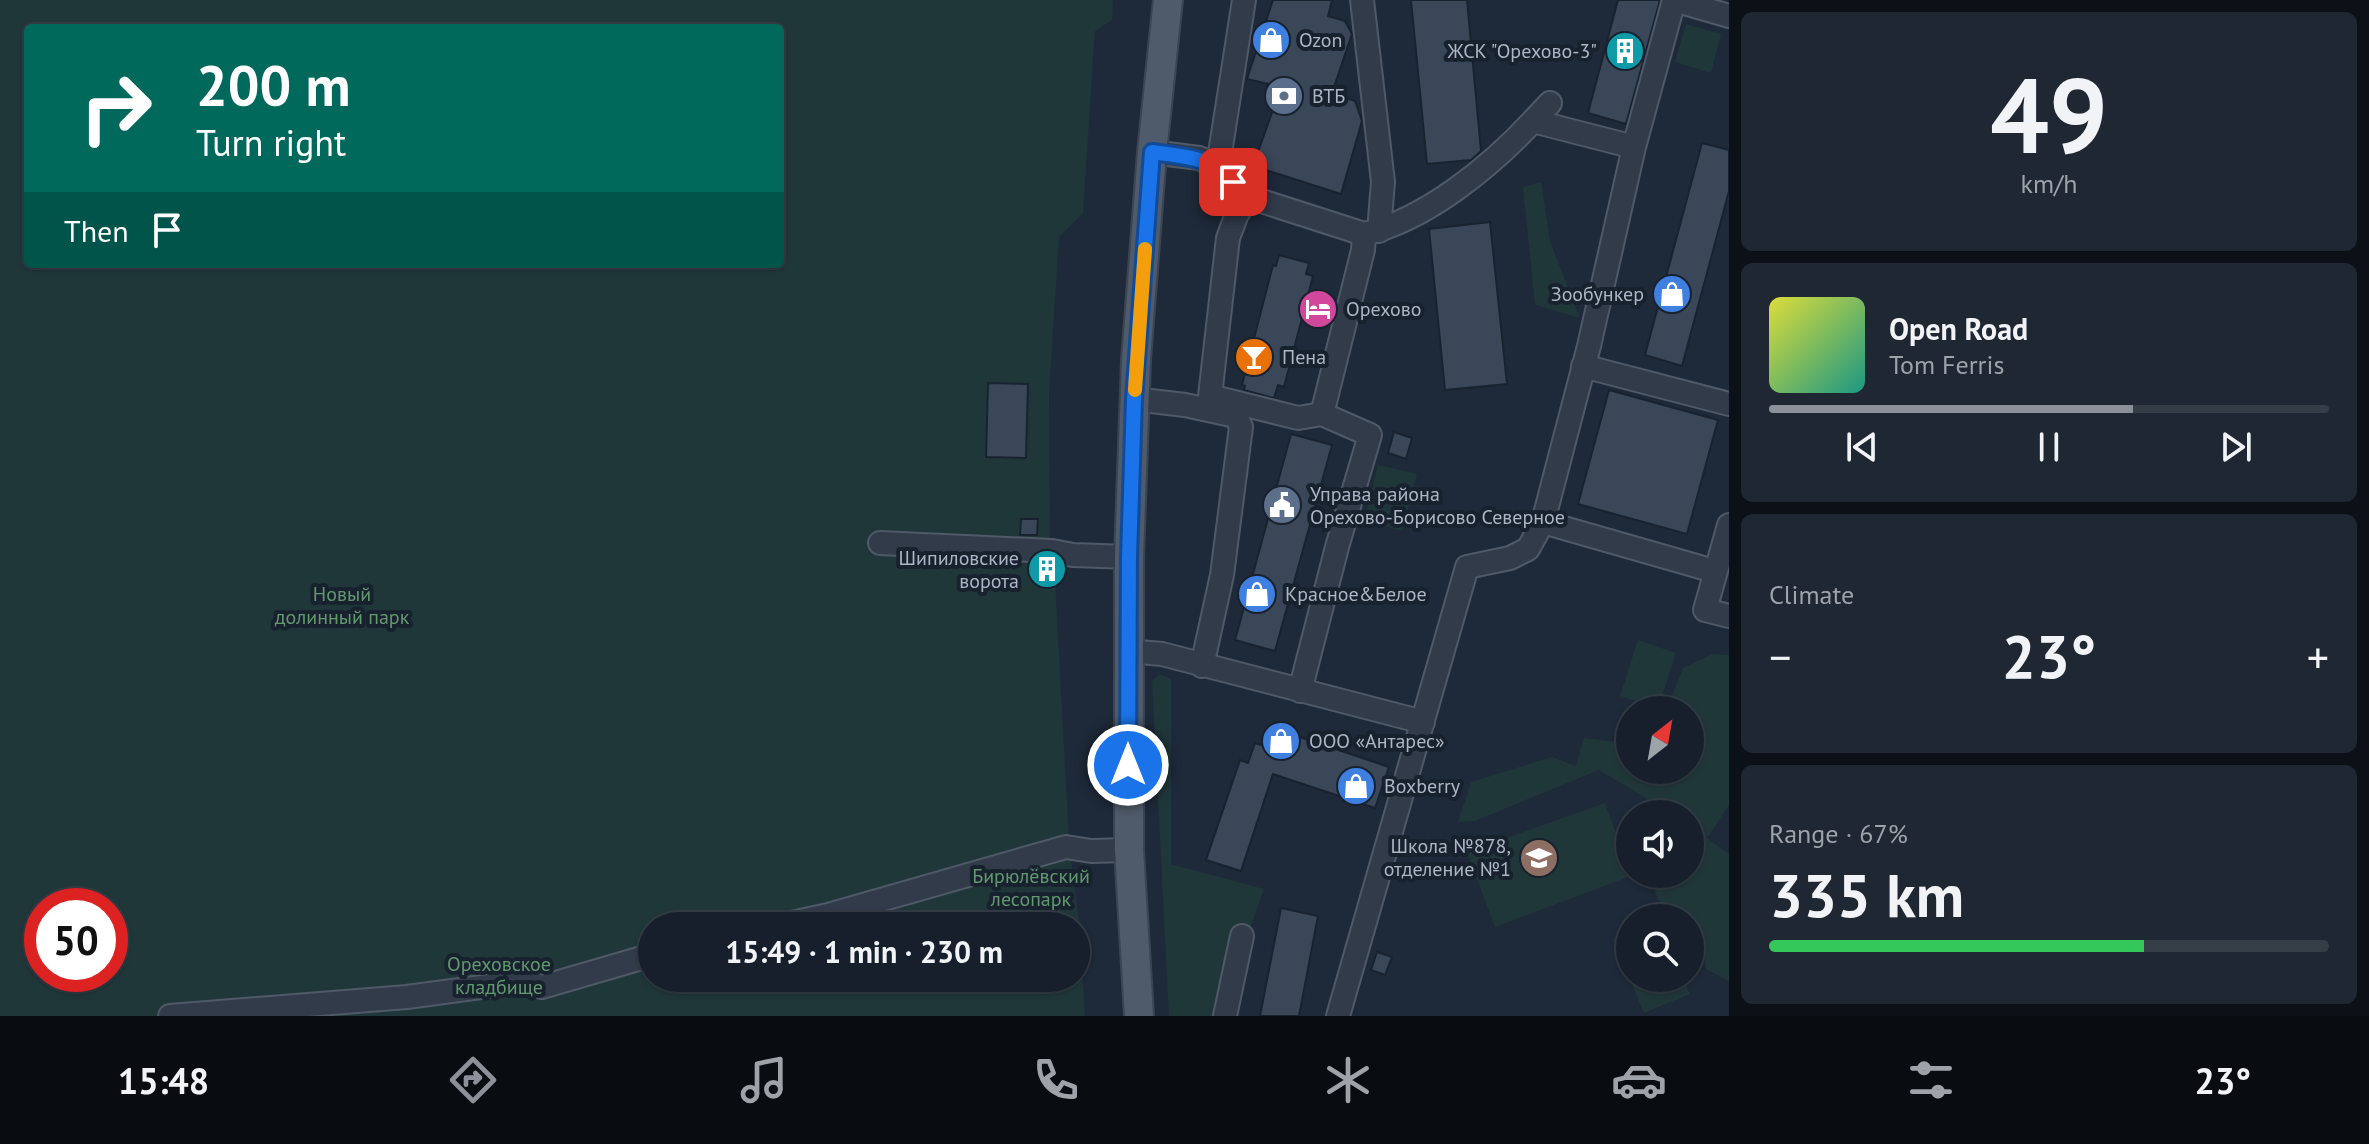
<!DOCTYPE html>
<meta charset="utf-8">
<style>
body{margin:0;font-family:"PT Sans",sans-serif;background:#1f2733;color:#f1f3f6;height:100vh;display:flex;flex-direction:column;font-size:30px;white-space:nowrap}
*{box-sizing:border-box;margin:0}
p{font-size:26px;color:#9ea2a9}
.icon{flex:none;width:44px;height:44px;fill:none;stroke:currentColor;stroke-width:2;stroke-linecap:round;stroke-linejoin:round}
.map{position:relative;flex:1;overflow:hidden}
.panel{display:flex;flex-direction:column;gap:12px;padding:12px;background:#0c1118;width:640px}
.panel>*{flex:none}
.banner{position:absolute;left:24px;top:24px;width:760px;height:244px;border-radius:8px;box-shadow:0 2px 6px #0004,0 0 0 2px #353d47;background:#00695c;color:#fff;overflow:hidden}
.needle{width:52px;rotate:31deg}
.tools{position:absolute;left:1616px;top:696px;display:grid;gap:16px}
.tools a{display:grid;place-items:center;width:88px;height:88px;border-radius:50%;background:#161f2b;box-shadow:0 2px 6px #0004,0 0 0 2px #353d47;font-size:40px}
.speed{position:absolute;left:24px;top:888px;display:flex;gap:16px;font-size:40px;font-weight:700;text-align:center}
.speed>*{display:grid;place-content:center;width:104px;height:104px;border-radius:50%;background:#161f2b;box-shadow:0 2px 6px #0004,0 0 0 2px #353d47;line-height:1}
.speed .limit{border:12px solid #d22;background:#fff;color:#111}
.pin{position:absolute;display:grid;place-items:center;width:68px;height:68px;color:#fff;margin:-34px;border-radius:16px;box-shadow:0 4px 12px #0006}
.me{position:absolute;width:88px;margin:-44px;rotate:0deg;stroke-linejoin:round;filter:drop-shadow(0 0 6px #0008)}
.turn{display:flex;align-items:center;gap:28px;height:168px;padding:0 40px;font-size:36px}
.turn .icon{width:104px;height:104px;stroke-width:2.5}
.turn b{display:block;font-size:56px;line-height:68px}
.then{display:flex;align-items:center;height:76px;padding:0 40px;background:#0003;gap:16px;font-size:30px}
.big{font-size:60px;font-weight:600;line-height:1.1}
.panel .widget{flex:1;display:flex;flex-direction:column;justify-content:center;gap:12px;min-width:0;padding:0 28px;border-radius:12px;background:#1f2733}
.panel .dial{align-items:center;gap:0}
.dial b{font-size:104px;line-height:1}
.song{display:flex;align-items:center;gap:24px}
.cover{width:96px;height:96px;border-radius:12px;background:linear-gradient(135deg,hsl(60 70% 55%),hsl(170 70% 35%))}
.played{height:8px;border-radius:4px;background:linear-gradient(90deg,#8c9099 65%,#353d47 65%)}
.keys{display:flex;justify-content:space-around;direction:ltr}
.heat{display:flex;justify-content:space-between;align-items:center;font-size:44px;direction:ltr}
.charge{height:12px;border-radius:6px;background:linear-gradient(90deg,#34c759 67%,#353d47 0)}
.trip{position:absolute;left:638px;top:912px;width:452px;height:80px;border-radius:40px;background:#161f2b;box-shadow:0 2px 6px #0004,0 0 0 2px #353d47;font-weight:600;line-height:80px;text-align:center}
.dock{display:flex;height:128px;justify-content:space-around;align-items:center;background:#090c11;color:#9ea2a9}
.dock .icon{width:56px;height:56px}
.dock .on{color:#8c9099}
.dock b{font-size:36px;color:#f1f3f6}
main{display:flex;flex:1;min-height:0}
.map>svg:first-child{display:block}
.green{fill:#20373a;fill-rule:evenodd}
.building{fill:#3a4759;stroke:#192330;stroke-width:2}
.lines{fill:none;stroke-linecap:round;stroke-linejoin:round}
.minor-casing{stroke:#4f5967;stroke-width:26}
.major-casing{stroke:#3b4453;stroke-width:32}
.minor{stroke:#323b4a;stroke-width:22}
.major{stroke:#4f5a6a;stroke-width:28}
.route-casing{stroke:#114b97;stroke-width:20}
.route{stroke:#1a73e8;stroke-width:14}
.slow{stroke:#f59e0b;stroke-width:14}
.labels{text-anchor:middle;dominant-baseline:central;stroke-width:8;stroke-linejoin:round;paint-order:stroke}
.poi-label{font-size:20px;fill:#acb6c6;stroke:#18212e;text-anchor:start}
.park-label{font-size:20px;fill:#62996f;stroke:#18212e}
</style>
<main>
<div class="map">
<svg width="1729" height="1016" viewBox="0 0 1729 1016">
<rect width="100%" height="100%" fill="#1e2939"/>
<!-- green -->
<path class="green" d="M0,0H1113L1112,20L1095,31L1083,213L1059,237L1049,395L1050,543L1054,562L1069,841L1078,914L1085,1016H0ZM28,28H780V264H28ZM42,906H110V974H42ZM652,926H1076V978H652Z
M1686,24L1721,34L1711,73L1675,62Z
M1541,182L1550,241L1580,318L1535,305L1523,187Z
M1378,465L1417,474L1402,531L1364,521Z
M1638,640L1676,653L1658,708L1620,696Z
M1712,654L1729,655V805L1707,838L1729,854V981L1706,969L1702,938L1690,929V918C1660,918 1658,898 1648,874H1690V814H1656L1646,798L1599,770L1475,821L1458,822L1471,782L1552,757L1576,766L1584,738L1616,742L1630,726V770H1690V710H1666L1683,668Z
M1160,674L1171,679V864L1264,889L1245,943L1231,1016H1169L1152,681Z
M1605,803L1631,876L1495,927L1467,852Z
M1630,933V978H1683L1690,994L1644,1013L1613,940Z"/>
<!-- building -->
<path class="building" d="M1273,0H1332L1328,16L1345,21L1352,34L1332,93L1355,101L1362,121L1341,194L1253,166L1281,87L1247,79Z
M1411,0H1467L1481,151L1471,160L1427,164Z
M1618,0H1660L1626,124L1588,113Z
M1702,143L1729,150V191L1682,366L1645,355Z
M1490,222L1507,384L1445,390L1429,229Z
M1279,255L1309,263L1306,274L1313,276L1284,387L1278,385L1274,398L1244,390L1245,386L1242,385L1273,265L1276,266Z
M988,383L1028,384L1026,458L986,457Z
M1609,390L1718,420L1687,534L1578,504Z
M1394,432L1412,438L1406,459L1388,453Z
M1291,434L1332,445L1275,651L1235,640Z
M1021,519H1038L1037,535H1020Z
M1279,730L1389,767L1375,808L1273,774L1241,871L1206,860L1240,760L1248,763L1255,743L1273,749Z
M1281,908L1318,916L1299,1016H1260Z
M1377,952L1392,957L1385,975L1371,970Z"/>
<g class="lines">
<defs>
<path id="minor" d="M1362,0L1383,182L1379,231
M1533,121L1550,103
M1152,152L1199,158L1218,166L1249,197L1364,234C1426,220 1491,166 1533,121L1634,147
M1218,166L1244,0
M1249,197L1237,214L1228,238L1210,396L1298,418L1322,414L1363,250L1364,234
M1583,366L1729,404
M1134,399L1185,405L1236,416L1241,427L1222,575L1202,666
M1543,522L1714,571
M1729,525L1705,610L1729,616
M880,543L1052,551L1073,555L1129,557
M1128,651L1162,654L1423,722
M1300,691L1337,547L1370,435L1322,414
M778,926L828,915L1066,847L1091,851L1129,850
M170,1016L407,997L526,981L542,987L652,955
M1225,1016L1242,936
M1338,1016L1467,567L1510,558L1528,549L1543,522L1589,346L1634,147L1674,0L1729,16"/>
<path id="major" d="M1139,1016L1129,850V557L1136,360L1152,152L1168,0"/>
</defs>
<!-- minor casing -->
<use href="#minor" class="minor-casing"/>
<!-- major casing -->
<use href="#major" class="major-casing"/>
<!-- minor -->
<use href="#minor" class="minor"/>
<!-- major -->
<use href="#major" class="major"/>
</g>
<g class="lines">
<defs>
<path id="route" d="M1128,765L1129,557L1134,399L1152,152C1187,157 1207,156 1233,182"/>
</defs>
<!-- route casing -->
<use href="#route" class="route-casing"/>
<!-- route -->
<use href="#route" class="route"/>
<!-- slow -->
<path class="slow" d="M1135,390L1145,249"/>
</g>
<!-- icons -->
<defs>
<symbol id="shop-disc" viewBox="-11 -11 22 22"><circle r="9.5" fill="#3f7fe0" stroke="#18212e"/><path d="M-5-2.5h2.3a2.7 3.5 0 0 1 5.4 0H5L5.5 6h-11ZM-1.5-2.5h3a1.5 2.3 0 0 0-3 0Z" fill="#fff"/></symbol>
<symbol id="building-disc" viewBox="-11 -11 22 22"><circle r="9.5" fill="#0f9aa8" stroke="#18212e"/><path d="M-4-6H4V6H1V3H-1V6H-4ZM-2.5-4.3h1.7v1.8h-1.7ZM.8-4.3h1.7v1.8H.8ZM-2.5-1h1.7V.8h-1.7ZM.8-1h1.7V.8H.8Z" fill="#fff"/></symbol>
<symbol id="bank-disc" viewBox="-11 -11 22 22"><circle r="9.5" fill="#5c6f8a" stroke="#18212e"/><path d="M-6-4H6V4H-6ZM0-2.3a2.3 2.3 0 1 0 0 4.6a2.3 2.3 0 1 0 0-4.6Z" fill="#fff"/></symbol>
<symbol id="hotel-disc" viewBox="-11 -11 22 22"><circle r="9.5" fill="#d1479c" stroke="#18212e"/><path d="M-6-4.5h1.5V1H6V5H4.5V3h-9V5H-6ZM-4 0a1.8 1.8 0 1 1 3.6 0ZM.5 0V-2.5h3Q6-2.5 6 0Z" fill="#fff"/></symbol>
<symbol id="bar-disc" viewBox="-11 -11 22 22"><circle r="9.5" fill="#e8710a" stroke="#18212e"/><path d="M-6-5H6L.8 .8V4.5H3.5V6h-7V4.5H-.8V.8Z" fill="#fff"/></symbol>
<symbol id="civic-disc" viewBox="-11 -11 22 22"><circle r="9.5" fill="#5c6f8a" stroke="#18212e"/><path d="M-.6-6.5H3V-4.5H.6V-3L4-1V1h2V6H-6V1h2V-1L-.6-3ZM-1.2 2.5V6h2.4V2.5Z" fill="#fff"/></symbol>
<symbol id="school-disc" viewBox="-11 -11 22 22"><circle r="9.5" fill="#8d6e63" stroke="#18212e"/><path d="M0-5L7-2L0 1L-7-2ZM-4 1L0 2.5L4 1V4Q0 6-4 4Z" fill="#fff"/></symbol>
</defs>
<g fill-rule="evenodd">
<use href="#shop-disc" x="1249" y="18" width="44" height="44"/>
<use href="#building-disc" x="1603" y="29" width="44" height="44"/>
<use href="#bank-disc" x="1262" y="74" width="44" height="44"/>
<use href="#shop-disc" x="1650" y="272" width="44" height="44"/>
<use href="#hotel-disc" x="1296" y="287" width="44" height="44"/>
<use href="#bar-disc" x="1232" y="335" width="44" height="44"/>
<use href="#civic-disc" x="1260" y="483" width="44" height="44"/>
<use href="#building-disc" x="1025" y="547" width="44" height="44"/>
<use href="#shop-disc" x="1235" y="572" width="44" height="44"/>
<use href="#shop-disc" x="1259" y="719" width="44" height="44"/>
<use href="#shop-disc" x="1334" y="764" width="44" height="44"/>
<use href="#school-disc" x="1517" y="836" width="44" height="44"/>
</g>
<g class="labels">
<!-- poi labels -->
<g class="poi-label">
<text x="1299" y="40">Ozon</text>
<text x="1597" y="51" text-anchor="end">ЖСК "Орехово-3"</text>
<text x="1312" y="96">ВТБ</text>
<text x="1644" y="294" text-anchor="end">Зообункер</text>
<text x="1346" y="309">Орехово</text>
<text x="1282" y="357">Пена</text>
<text x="1310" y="494">Управа района<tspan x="1310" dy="23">Орехово-Борисово Северное</tspan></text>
<text x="1019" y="558" text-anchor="end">Шипиловские<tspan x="1019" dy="23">ворота</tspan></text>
<text x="1285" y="594">Красное&amp;Белое</text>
<text x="1309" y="741">ООО «Антарес»</text>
<text x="1384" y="786">Boxberry</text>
<text x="1511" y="846" text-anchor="end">Школа №878,<tspan x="1511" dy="23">отделение №1</tspan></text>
</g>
<!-- park labels -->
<g class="park-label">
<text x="342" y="594">Новый<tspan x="342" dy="23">долинный парк</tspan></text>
<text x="1031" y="876">Бирюлёвский<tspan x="1031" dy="23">лесопарк</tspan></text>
<text x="499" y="964">Ореховское<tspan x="499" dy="23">кладбище</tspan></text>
</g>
</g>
</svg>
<div class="tools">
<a><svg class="needle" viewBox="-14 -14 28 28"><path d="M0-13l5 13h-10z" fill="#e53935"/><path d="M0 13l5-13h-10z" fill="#9ea2a9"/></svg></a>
<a><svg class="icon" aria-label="sound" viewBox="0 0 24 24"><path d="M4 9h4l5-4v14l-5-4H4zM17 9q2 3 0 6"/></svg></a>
<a><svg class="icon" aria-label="search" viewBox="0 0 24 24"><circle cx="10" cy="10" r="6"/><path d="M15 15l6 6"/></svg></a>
</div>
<div class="speed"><div class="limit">50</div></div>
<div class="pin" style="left:1233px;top:182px;background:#d93025"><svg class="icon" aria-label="arrive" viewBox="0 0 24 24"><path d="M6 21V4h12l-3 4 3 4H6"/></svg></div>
<svg class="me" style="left:1128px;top:765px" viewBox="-20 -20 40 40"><circle r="17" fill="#1a73e8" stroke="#fff" stroke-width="3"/><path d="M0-11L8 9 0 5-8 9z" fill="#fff"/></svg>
<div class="trip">15:49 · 1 min · 230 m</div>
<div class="banner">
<div class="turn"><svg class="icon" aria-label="right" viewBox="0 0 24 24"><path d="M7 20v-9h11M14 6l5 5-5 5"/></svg><div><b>200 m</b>Turn right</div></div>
<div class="then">Then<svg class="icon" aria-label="arrive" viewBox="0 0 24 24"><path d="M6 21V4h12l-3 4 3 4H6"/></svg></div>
</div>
</div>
<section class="panel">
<div class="widget dial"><b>49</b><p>km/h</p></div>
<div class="widget">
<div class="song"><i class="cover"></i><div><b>Open Road</b><p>Tom Ferris</p></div></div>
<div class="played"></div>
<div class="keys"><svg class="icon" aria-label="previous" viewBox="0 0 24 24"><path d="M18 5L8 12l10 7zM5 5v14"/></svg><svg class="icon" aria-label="pause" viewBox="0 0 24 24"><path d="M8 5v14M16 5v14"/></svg><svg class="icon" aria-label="next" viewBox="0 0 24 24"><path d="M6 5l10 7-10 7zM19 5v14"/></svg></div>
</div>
<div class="widget"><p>Climate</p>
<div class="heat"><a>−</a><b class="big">23°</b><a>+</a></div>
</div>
<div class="widget"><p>Range · 67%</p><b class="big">335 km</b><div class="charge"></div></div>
</section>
</main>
<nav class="dock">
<b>15:48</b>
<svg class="icon on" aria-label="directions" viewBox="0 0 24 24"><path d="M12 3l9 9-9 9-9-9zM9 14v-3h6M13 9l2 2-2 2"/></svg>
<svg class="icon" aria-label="music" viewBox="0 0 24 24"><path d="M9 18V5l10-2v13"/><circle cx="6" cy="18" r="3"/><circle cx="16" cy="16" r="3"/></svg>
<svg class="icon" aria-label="phone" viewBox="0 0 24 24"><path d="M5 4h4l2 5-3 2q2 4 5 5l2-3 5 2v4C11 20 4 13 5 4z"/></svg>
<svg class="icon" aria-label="climate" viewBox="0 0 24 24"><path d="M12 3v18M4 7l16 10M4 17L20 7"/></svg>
<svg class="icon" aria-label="car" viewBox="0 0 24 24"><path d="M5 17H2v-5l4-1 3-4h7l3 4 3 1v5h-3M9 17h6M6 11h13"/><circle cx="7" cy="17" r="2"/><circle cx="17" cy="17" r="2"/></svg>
<svg class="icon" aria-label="filters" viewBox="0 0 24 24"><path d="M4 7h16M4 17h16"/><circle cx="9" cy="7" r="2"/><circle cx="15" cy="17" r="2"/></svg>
<b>23°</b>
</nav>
